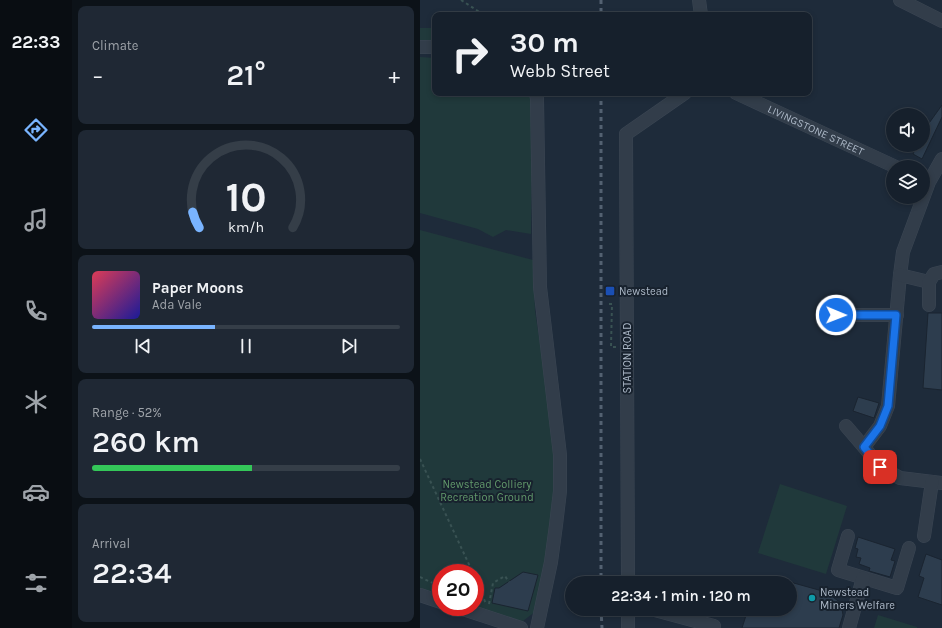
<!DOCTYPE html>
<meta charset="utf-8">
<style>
body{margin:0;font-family:Karla,sans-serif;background:#1f2834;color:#f1f3f6;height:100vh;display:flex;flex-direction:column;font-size:15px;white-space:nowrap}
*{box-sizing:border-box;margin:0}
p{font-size:13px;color:#9ea3a9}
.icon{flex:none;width:22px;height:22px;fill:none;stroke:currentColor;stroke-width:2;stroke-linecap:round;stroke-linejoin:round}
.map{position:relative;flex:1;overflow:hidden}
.details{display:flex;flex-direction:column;gap:6px;padding:6px;background:#0c1218;width:348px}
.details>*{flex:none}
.top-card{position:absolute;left:12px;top:12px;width:380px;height:84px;border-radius:8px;box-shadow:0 2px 6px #0003,0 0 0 1px #353e48;background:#16202c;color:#f1f3f6;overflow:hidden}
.fabs{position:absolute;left:466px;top:108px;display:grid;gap:8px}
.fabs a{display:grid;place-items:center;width:44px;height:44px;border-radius:50%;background:#16202c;box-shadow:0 2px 6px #0003,0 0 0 1px #353e48;font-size:20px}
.speed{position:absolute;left:12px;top:564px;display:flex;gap:8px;font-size:20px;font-weight:700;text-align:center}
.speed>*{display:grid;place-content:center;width:52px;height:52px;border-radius:50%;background:#16202c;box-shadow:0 2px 6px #0003,0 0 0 1px #353e48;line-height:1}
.speed .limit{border:6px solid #d22;background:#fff;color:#111}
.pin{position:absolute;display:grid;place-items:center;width:34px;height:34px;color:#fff;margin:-17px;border-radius:8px;box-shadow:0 2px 6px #0006}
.me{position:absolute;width:44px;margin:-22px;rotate:91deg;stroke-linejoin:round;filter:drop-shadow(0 0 3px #0008)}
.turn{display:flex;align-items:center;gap:14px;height:84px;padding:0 12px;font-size:18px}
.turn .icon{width:52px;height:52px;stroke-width:2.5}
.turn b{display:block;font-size:28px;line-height:34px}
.big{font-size:30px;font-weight:600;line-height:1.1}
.details .tile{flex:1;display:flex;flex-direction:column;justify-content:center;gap:6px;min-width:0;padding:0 14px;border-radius:8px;background:#1f2834}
.details .dial{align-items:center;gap:0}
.dial svg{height:104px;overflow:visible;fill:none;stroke:#353e48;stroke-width:7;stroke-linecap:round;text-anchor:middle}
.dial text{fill:#f1f3f6;stroke:none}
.song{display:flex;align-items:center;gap:12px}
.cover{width:48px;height:48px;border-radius:6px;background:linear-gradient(135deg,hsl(350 70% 55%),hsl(240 70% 35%))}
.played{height:4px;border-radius:2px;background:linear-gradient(90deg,#79b4ff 40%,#353e48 40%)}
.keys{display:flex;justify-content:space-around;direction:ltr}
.heat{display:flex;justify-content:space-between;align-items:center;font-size:22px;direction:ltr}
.charge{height:6px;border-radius:3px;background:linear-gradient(90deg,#34c759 52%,#353e48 0)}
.trip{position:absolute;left:145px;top:576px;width:232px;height:40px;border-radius:20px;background:#16202c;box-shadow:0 2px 6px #0003,0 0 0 1px #353e48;font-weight:600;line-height:40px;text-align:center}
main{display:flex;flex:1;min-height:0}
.tabs{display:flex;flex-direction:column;width:72px;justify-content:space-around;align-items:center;background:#090d12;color:#9ea3a9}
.tabs .icon{width:28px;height:28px}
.tabs .selected{color:#79b4ff}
.tabs b{font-size:18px;color:#f1f3f6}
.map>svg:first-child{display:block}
.green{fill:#20393b}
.building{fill:#2d3d4e;stroke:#1a2430}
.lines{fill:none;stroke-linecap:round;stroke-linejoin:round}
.minor-casing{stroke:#3b4653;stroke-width:14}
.path{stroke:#395253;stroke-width:2;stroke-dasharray:3 3;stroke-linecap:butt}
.minor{stroke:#323d4a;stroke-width:13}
.rail{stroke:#536171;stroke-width:3;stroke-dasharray:4 4;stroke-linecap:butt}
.route-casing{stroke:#114b97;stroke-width:10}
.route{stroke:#1a73e8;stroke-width:7}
.transit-dot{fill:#1a4fb4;stroke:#18222e;stroke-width:1.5}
.culture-dot{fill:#0f9aa8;stroke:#18222e;stroke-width:1.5}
.labels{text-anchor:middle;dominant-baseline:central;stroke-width:4;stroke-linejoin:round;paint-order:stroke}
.street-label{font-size:11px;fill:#acb8c7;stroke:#18222e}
.poi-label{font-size:11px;fill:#acb8c7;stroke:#18222e;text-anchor:start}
.park-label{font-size:11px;fill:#62996b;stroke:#18222e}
</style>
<main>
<nav class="tabs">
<b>22:33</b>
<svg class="icon selected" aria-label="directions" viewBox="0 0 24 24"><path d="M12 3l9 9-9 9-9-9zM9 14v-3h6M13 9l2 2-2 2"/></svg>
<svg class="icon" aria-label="music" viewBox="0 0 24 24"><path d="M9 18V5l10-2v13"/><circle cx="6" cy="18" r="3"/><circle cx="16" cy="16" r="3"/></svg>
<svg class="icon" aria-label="phone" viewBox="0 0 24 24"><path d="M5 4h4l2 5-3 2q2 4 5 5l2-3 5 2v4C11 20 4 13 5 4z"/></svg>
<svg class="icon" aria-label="climate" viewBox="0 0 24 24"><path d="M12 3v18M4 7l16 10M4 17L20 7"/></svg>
<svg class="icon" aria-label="car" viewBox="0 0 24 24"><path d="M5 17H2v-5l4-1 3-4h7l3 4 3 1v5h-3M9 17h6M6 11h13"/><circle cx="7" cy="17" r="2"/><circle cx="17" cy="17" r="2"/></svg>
<svg class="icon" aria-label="filters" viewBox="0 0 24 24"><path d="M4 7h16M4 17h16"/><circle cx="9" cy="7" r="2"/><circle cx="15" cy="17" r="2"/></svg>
</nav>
<section class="details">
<div class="tile"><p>Climate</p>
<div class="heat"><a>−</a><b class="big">21°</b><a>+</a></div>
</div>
<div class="tile dial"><svg viewBox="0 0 100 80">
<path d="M14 69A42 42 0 1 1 86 69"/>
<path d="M14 69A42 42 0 0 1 9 57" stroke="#79b4ff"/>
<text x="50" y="56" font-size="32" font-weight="700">10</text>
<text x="50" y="72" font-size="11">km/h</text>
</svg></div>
<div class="tile">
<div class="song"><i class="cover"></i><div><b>Paper Moons</b><p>Ada Vale</p></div></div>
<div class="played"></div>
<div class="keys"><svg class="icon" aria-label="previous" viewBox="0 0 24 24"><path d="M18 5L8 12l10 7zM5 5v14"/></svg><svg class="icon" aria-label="pause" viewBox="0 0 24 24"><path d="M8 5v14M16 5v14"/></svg><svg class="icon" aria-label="next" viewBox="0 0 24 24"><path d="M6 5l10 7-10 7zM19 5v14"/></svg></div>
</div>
<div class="tile"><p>Range · 52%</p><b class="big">260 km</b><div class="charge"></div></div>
<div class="tile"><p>Arrival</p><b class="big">22:34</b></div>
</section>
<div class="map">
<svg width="522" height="628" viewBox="0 0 522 628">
<rect width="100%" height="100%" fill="#1e2b3a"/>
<!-- green -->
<path class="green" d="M0,28H15V44H0Z
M0,57L15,58V93H111L112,156L111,234L86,230L73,237L58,229L0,213Z
M0,230L113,260L115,311L135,441V495L126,563L116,611L103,621L76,615L55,607V573H21V597L0,590Z
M360,484L427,506L406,574L338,553Z
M458,615L497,627V628H454Z"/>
<!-- building -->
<path class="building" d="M522,105V117L502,159L493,154L497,145H503V133L507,126Z
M508,313H522V390L503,388Z
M438,397L459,403L454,418L433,411Z
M438,537L475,549L471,560L475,561L470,577L449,571L450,568L439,564L441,558L436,557L438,549L435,548Z
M506,554L522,560V605L498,597L504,578L499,576Z
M103,572L118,575L108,611L72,603L75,588H79Z
M370,582L406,592L421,603L423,615L419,628H322L328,609H370Z"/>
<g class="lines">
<defs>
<g id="minor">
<path d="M279,0L281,15"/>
<path d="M480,0L522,21"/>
<path d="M0,47H15"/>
<path d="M116,93L117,99L120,287L140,455V491L136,525L131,562L117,628"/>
<path id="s1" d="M316,93L476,167"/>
<path d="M522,159L509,182L483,252L480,275L468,406L460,426L444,447L460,467L480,478L522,483"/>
<path d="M480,275L509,282"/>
<path d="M509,305V282L514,274L522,272"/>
<path d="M416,315H477"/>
<path d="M426,426L444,447"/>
<path d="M428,536L418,570L477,588L489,548"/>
<path d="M504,536L512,482"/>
<path d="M208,583L206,134L265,93"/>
<path d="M0,595L21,602"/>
<path d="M37,607L101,628"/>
<path d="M208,609V628"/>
<path d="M231,609L294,626"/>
<path d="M429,628L443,578"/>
</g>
</defs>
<!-- minor casing -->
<use href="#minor" class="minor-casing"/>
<!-- path -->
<path class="path" d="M41,0L64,15
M189,304H192L191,347H196
M0,459L53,573
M0,577L21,587
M55,577L66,604
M69,604L73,583L85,576L89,582"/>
<!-- minor -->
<use href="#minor" class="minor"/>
<!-- rail -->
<path class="rail" d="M181,0V15
M181,93V583
M181,609L182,628"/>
</g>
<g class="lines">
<defs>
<path id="route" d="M416,315H476L468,406L460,426L444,447L460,467"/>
</defs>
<!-- route casing -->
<use href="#route" class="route-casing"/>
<!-- route -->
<use href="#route" class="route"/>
</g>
<!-- markers -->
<rect class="transit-dot" x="185" y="286" width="10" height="10" rx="2"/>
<circle class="culture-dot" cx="392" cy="598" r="4"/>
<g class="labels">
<!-- street labels -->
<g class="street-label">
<text stroke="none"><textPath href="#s1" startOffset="88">LIVINGSTONE STREET</textPath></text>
<text transform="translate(207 358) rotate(-90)">STATION ROAD</text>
</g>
<!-- poi labels -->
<g class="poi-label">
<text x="199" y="291">Newstead</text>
<text x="400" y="592">Newstead<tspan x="400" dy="13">Miners Welfare</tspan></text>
</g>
<!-- park labels -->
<g class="park-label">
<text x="67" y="484">Newstead Colliery<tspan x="67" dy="13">Recreation Ground</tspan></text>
</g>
</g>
</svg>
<div class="fabs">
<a><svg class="icon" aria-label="sound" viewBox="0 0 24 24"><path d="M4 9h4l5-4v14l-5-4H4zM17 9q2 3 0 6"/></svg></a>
<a><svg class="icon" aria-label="layers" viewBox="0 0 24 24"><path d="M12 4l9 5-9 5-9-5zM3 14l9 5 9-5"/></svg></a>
</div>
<div class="speed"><div class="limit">20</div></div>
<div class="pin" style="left:460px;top:467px;background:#d93025"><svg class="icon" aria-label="arrive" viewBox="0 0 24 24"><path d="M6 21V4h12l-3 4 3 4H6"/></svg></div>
<svg class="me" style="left:416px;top:315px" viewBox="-20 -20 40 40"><circle r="17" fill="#1a73e8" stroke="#fff" stroke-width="3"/><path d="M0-11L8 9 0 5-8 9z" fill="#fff"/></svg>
<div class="trip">22:34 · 1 min · 120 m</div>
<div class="top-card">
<div class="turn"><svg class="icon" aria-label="right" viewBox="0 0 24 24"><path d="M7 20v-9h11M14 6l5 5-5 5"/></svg><div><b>30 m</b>Webb Street</div></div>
</div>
</div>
</main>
